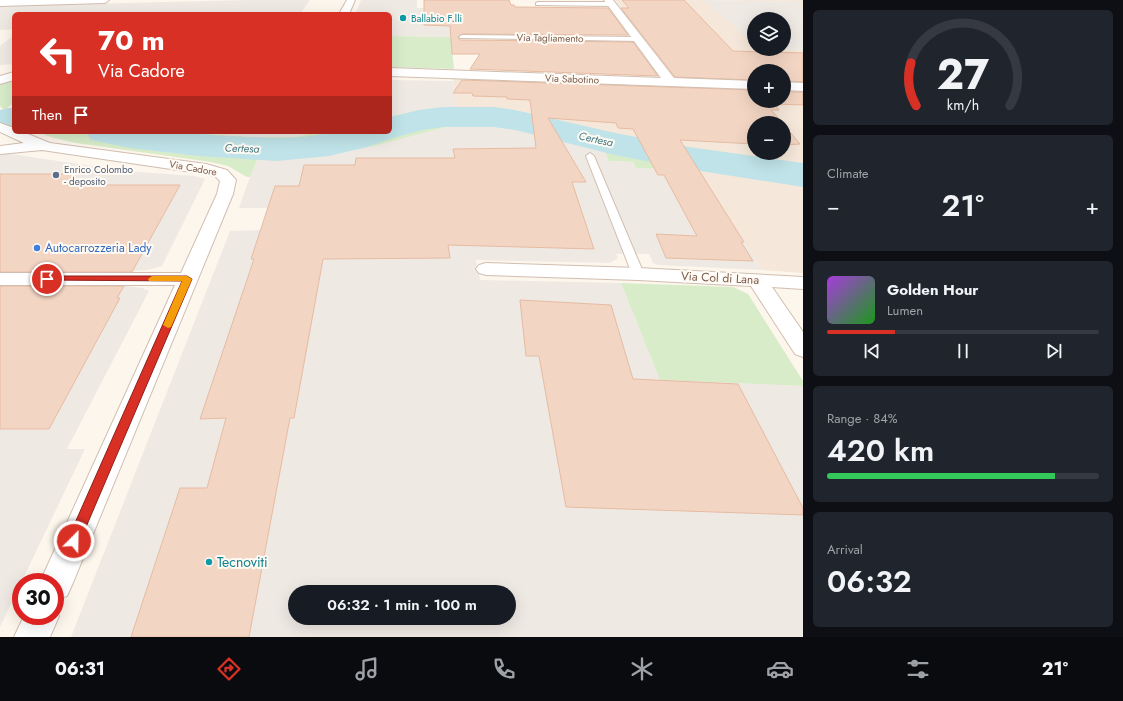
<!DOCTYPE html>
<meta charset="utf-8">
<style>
body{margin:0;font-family:Jost,sans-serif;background:#20242c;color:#f1f3f6;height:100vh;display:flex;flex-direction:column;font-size:15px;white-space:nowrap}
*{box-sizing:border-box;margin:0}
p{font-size:13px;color:#9ea1a6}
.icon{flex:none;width:22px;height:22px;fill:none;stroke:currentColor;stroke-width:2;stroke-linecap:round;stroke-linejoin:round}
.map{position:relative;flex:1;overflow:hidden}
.panel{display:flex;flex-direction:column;gap:10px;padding:10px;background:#0d0f14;width:320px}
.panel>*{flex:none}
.top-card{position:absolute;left:12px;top:12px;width:380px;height:122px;border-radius:6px;box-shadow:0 4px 16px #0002;background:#d93025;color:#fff;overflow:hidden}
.controls{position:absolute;left:747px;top:12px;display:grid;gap:8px}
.controls a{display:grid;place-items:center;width:44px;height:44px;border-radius:50%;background:#171b24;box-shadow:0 4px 16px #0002;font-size:20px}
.speed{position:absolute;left:12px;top:573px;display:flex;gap:8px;font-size:20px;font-weight:700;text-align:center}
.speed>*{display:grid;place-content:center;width:52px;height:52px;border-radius:50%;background:#171b24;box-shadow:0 4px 16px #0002;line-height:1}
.speed .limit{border:6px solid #d22;background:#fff;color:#111}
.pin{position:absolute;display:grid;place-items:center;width:34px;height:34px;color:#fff;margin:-17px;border:2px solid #fff;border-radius:50%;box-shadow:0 1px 4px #0007}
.me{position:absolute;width:44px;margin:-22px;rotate:23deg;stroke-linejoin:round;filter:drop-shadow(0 0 3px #0008)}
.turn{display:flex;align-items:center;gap:14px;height:84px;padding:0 20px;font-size:18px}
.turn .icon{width:52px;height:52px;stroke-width:2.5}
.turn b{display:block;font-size:28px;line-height:34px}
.then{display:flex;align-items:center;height:38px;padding:0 20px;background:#0003;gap:8px;font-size:15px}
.big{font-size:30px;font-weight:600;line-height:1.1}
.panel .widget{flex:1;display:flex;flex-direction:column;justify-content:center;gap:6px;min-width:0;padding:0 14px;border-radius:6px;background:#20242c}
.panel .dial{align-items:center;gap:0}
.dial svg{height:104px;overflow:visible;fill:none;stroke:#363941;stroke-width:7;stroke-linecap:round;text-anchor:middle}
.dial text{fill:#f1f3f6;stroke:none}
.song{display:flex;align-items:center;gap:12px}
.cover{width:48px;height:48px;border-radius:6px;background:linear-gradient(135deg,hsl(280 70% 55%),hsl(120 70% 35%))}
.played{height:4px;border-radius:2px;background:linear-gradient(90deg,#d93025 25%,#363941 25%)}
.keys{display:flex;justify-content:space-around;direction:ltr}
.heat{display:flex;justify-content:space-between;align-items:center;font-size:22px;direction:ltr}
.charge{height:6px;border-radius:3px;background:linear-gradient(90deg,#34c759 84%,#363941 0)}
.trip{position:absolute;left:288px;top:585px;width:228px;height:40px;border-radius:20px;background:#171b24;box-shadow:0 4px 16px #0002;font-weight:600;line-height:40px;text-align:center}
.tabs{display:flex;height:64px;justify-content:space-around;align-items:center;background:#090b0e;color:#9ea1a6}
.tabs .icon{width:28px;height:28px}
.tabs .selected{color:#d93025}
.tabs b{font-size:18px;color:#f1f3f6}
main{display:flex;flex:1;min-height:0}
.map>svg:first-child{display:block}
.residential{fill:#f5e8da;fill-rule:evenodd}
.industrial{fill:#efe9e4;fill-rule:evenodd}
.green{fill:#d8ecc9}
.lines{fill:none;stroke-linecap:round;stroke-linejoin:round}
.river{fill:#bfe3e8;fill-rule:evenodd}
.building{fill:#f3d5c3;stroke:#e6bba3}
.service-casing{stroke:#d1beb0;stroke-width:2}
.minor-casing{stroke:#d1beb0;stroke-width:2}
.service{fill:#fff;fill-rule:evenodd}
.minor{fill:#fff;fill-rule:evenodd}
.route{fill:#d93025;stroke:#8d1f18}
.slow{fill:#f59e0b}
.culture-dot{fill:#0f9aa8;stroke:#fffaf3;stroke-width:1.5}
.service-dot{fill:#5c6f8a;stroke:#fffaf3;stroke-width:1.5}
.shop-dot{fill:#3f7fe0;stroke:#fffaf3;stroke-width:1.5}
.labels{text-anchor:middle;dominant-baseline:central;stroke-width:4;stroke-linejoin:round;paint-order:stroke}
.far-culture-label{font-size:10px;fill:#0d838f;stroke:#fffaf3;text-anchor:start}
.far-street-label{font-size:10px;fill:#7a5c4d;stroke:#fffaf3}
.far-service-label{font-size:10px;fill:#4e5e75;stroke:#fffaf3;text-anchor:start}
.far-water-label{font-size:11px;font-style:italic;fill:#437c86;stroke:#fffaf3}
.shop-label{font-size:12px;fill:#366cbe;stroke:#fffaf3;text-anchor:start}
.street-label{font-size:12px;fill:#7a5c4d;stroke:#fffaf3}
.near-culture-label{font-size:14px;fill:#0d838f;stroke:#fffaf3;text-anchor:start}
</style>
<main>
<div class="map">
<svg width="803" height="637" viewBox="0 0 803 637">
<rect width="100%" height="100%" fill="#fdf6ec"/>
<!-- residential -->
<path class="residential" d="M615,0H803V2L705,0L754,44V49L803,50V81L784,71H754L676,77Z
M453,78L652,86L654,90L748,93L746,90H754V101H784V91L803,92V166L748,162L672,149L509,115L455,112ZM754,123H784V153H754Z
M698,169L803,185V273L762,270Z"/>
<!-- industrial -->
<path class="industrial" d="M250,0H310L300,14H14V29L0,30V6Z
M361,0H417V8H452L456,37L390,36V14H355Z
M704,0L803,2V50L773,49H784V19H754V44Z
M14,35V64L0,65V46Z
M390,80L453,81L455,107L419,111L390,118Z
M458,121L492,123L514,125L602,146L609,161L634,162L698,169L762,270L658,265L653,263L649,254H616L618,258L610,263L476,260L480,280L621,283L660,380L803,386V637H71L230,231L266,230L273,208H239L257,157L305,158L346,152L446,127L445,123ZM295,592H509V618H295Z
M177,132H318L294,137H253Z
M4,153L126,171L195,176L205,179L162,266L147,270L132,271H0V154Z
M0,286H127L142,288L149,291L67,449H85L0,627Z"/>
<!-- green -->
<path class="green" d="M390,36L451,37L454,69L390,67Z
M14,80V103L7,108L14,109V112H6L0,106V85Z
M455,107V112L423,116L390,125V118L419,111Z
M458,121L445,123L446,127L374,146L333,154L290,159L282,157H258L250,177H247L228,166L211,162L76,143L54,138L36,132H84L123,140L186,148L248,152L292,153L327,150L365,143L413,127Z
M123,132H177L253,137H294L318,132H370C322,148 273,146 223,142C189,140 156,137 123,132Z
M602,146L683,163L803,179V185L698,169L636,168L634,162L609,161Z
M621,283L733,287L748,294L803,381V386L660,380Z"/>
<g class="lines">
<!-- river -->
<path class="river" d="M14,107V127L0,124V110Z
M443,107H494L515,110L611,132L675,145L803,163V187L675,167L611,154L515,130L494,127H443L422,130L393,138L367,147L329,156L277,161L199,156L130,148L91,140L86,132H182L225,136L277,138L303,137L338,132H390V117L419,110Z"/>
</g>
<!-- building -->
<path class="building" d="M424,0H509L511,5H514L515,7L608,8L628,35L462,34L458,37L460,40L633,42L658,76L470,69L480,54H452L450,26L424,25Z
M622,0H684L733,51L803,53V82L784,81V71H754V80L675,77L621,8H629Z
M462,80L754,90V101H784V92H803V105L774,104L779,110H771L783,123H754V144L680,140L744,242H741L753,261L666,258L656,234L697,236L664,175H658L633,129L618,128L616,123L548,118L586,182H572L594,249L448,245L450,258L323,259L294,418H290L249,637H131L180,488H207L226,418L200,419L254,259H251L275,186H299L304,165H355L356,158H455L453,149L536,148L530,100L507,99V97L473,96L472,93H453Z
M784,125L800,144L784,145Z
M0,174H75L66,185H180L132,272H0Z
M0,286H124L117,298H120L49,429H0Z
M520,300L611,305L633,379L738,384L803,508V515L566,507L539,356H526Z"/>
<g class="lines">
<defs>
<path id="service" d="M538,2H611L614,4L611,6L536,5V3Z
M462,35L637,37L640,39L637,41L460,38L459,37Z
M590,153L594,156L644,274L642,277H634L632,274L586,156Z"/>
<path id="minor" d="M0,0H109L105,3L0,6Z
M347,0H355L349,14H339Z
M604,0H613L674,78L754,81V89L390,76V68L661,78Z
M14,72V80L0,84V76Z
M784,82L803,83V91L784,90Z
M0,123L14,128V132H23L50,143L206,164L227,170L236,180L233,194L72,585L67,596L55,600V582H40L175,285H0V273H181L217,194L220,181L215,176L205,174L42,150L0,154V146L24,143L0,132Z
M486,263L638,268L803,277V289L772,287L803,332V357L795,354L751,286L638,280L486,275L479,273L476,269L479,265Z
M55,606L59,616L50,637H14L24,616H55Z"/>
</defs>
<!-- service casing -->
<use href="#service" class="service-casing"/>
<!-- minor casing -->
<use href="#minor" class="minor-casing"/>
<!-- service -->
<use href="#service" class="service"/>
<!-- minor -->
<use href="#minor" class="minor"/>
</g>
<!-- route -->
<path class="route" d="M47,276H187L192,279L80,541L78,545L74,547L69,545L67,541L182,281L44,280L43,279L44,277Z"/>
<!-- slow -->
<path class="slow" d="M152,276H187L192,279L171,327L168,328L163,325L182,281H149L148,279Z"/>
<!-- markers -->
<g class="culture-dot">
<circle cx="403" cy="18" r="4"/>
<circle cx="209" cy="562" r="4"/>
</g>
<circle class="service-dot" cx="56" cy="175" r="4"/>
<circle class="shop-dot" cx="37" cy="248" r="4"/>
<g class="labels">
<!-- far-culture labels -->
<g class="far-culture-label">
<text x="411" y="18">Ballabio F.lli</text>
</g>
<!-- far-street labels -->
<g class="far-street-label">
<text transform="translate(550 38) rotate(1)">Via Tagliamento</text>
<text transform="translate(572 79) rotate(2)">Via Sabotino</text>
<text transform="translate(193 168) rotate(10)">Via Cadore</text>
</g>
<!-- far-service labels -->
<g class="far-service-label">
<text x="64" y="169">Enrico Colombo<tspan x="64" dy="12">- deposito</tspan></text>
</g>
<!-- far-water labels -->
<g class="far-water-label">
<text transform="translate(596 139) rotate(12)">Certesa</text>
<text transform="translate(242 148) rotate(2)">Certesa</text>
</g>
<!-- shop labels -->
<g class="shop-label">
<text x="45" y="248">Autocarrozzeria Lady</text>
</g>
<!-- street labels -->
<g class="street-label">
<text transform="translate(720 278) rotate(3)">Via Col di Lana</text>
</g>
<!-- near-culture labels -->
<g class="near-culture-label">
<text x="217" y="562">Tecnoviti</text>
</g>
</g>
</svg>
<div class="controls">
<a><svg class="icon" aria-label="layers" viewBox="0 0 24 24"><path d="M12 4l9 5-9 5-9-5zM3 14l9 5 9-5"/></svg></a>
<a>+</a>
<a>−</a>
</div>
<div class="speed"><div class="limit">30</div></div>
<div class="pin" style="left:47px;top:279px;background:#d93025"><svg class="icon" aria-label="arrive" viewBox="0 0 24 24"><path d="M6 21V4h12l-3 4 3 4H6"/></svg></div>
<svg class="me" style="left:74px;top:541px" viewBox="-20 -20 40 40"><circle r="17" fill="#d93025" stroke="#fff" stroke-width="3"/><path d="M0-11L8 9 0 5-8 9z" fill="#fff"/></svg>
<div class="trip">06:32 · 1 min · 100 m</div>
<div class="top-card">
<div class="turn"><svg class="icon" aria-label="left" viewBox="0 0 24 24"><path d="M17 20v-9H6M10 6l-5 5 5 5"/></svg><div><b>70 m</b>Via Cadore</div></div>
<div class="then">Then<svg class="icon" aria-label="arrive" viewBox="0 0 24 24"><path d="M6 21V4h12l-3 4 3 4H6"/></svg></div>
</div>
</div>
<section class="panel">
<div class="widget dial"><svg viewBox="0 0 100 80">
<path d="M14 69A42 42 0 1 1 86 69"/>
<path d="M14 69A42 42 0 0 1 10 36" stroke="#d93025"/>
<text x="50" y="56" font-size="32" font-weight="700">27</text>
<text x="50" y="72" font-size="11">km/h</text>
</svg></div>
<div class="widget"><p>Climate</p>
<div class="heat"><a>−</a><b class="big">21°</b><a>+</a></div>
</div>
<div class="widget">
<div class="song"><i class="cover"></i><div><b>Golden Hour</b><p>Lumen</p></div></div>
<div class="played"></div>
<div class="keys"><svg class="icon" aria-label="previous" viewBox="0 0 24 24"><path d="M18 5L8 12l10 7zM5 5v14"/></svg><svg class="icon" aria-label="pause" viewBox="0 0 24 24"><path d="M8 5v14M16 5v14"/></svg><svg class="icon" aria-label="next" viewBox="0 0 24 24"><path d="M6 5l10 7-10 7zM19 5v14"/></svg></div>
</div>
<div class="widget"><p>Range · 84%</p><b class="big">420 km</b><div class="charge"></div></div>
<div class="widget"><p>Arrival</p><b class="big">06:32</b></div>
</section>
</main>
<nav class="tabs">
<b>06:31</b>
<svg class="icon selected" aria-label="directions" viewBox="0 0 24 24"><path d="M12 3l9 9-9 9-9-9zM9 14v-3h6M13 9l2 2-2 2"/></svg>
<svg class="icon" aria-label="music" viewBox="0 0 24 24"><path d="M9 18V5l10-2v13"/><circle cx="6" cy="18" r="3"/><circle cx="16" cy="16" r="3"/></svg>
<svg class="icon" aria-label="phone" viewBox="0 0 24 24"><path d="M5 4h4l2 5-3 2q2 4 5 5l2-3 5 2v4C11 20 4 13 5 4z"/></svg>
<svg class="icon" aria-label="climate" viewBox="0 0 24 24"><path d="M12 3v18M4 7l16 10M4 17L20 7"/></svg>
<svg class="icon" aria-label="car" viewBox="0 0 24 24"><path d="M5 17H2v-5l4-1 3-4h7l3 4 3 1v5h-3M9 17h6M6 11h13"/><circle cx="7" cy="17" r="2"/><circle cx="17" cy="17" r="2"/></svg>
<svg class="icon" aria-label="filters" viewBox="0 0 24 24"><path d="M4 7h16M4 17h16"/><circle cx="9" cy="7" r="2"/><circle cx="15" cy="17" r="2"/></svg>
<b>21°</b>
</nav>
